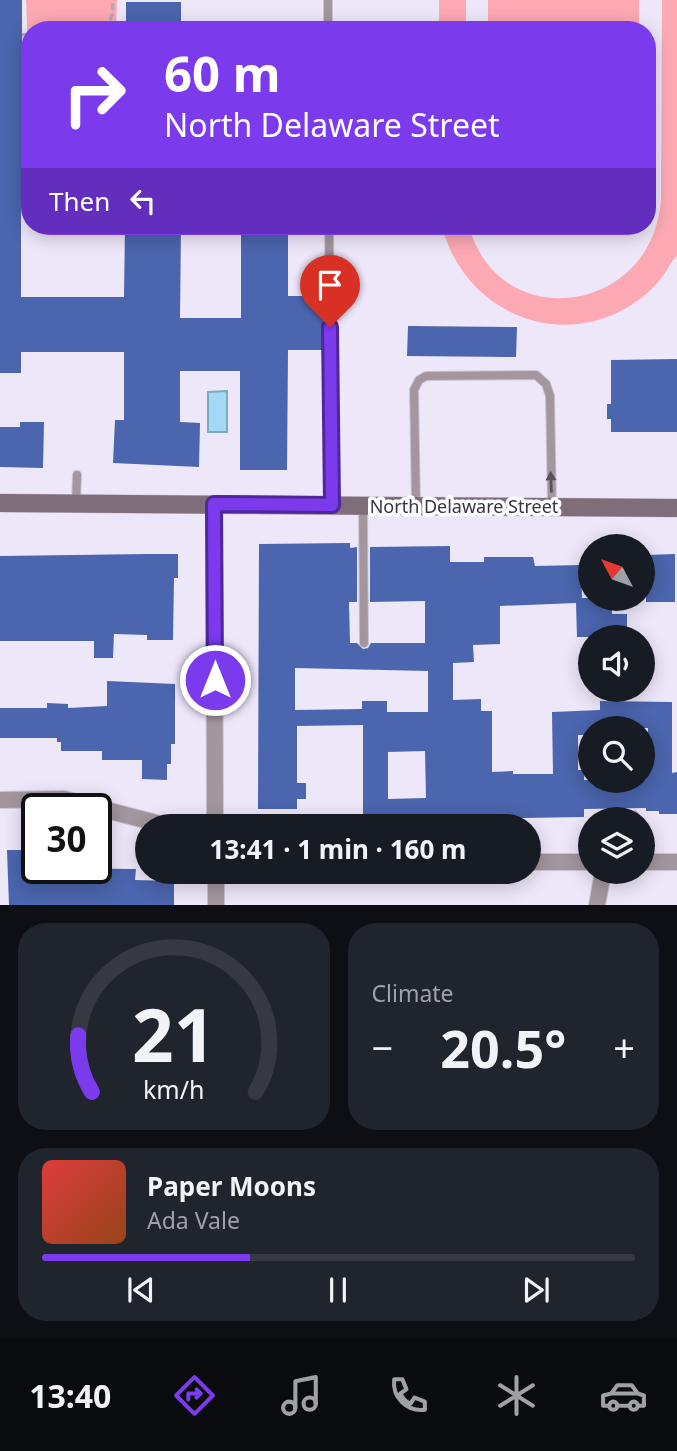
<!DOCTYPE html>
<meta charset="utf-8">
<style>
body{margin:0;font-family:"Noto Sans",sans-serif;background:#20242c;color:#f1f3f6;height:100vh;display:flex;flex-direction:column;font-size:26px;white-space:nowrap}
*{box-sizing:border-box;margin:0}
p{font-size:23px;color:#9ea1a6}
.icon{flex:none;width:38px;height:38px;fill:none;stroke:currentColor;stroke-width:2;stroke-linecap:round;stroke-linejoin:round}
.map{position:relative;height:905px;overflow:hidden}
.details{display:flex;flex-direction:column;gap:18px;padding:18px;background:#0d0f14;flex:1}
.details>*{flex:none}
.guide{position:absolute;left:21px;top:21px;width:635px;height:214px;border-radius:28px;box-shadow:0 4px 18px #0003;background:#7c3aed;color:#fff;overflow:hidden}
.needle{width:46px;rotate:311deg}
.controls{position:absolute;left:578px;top:534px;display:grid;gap:14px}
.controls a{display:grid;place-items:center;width:77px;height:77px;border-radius:50%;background:#171b24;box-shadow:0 4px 18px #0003;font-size:35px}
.speed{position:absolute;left:21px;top:793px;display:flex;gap:14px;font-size:35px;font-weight:700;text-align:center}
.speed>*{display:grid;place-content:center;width:91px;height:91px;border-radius:50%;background:#171b24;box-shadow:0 4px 18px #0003;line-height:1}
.speed .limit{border:4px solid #111;border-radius:10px;background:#fff;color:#111}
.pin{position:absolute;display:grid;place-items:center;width:60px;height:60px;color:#fff;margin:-72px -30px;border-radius:50% 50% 50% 0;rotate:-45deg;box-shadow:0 0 7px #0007}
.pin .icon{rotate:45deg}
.me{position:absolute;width:77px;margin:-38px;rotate:0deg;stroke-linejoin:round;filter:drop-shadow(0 0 5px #0008)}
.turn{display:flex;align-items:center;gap:24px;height:147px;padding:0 28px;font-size:32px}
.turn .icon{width:91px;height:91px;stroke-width:2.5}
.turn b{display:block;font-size:49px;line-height:60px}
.then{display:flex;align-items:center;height:66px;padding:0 28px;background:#0003;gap:14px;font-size:26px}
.big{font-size:52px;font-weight:700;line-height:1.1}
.details .widget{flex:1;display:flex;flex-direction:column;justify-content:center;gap:10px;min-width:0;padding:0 24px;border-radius:28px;background:#20242c}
.details .dial{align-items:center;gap:0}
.dial svg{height:182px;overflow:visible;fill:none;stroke:#363941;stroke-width:7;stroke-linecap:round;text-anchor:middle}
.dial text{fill:#f1f3f6;stroke:none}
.song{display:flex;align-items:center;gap:21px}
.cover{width:84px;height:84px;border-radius:10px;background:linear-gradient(135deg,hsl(0 70% 55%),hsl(20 70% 35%))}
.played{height:7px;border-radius:4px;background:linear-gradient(90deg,#7c3aed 35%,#363941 35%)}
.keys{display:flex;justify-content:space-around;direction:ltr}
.heat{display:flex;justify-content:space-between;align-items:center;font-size:38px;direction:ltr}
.details .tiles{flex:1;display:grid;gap:18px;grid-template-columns:1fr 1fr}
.widget:last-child{grid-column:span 2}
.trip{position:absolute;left:135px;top:814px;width:406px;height:70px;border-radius:35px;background:#171b24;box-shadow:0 4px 18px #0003;font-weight:700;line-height:70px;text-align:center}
.menu{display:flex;height:112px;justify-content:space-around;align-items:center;background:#090b0e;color:#9ea1a6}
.menu .icon{width:49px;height:49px}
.menu .on{color:#7c3aed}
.menu b{font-size:32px;color:#f1f3f6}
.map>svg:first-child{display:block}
.green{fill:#fca9b4}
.water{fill:#a1d9f7;stroke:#82a8c0;stroke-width:2}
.building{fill:#4b65ae;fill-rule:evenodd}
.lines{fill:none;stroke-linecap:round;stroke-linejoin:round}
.lane-casing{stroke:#cac3d5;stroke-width:10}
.street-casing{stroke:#cac3d5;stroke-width:18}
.secondary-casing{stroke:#cac3d5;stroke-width:19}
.path{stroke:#b0a9ba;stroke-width:3.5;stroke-dasharray:7 3.5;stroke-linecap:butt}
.lane{stroke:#a3969f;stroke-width:8}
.street{stroke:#a3969f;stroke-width:16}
.secondary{stroke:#806d7a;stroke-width:18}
.oneway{fill:#59515d}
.route-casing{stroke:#51269a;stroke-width:18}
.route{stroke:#7c3aed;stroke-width:12}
.labels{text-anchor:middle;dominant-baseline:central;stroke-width:7;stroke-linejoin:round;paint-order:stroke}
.street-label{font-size:18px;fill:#393441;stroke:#fff}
</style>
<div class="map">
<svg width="677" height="905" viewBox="0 0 677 905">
<rect width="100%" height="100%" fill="#eee7fa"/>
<!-- green -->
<path class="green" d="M26,0H117L116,30H30V98Z
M439,0H466V30H439Z
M488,0H639V30H488Z
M662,0H677V256C672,260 669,267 665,273C654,289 638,302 621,311C546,349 461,304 442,226H469C498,335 652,316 661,200Z"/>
<!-- water -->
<path class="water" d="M227,391V432H208V392Z"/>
<!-- building -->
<path class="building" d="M0,0H22V103H30V159H21V297H124L125,226H181L180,318H241V226H288V296H323L324,350H288L287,470H240V371H180V422L200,423L199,467L113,463L115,420H124V352H21V373H0Z
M126,2H181V30H126Z
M408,326L517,327L516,357L407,356Z
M677,359V432H611V419H607V404H611V360Z
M20,422H44L43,468L0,467V427H20Z
M350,543V548L357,547V602H349L350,643H357L363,649L368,648L371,643H425V601L370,602V547L450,546V562H484V557H533L535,566L581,565L582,598H612V614H627V637H577L576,603L500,606V644L473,645L474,662L453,663V700L481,699V711H492V772L513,771V774H553L552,712L600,710V701L672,702V773L677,772V814H659V811H646V808L584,809V817L522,818V821H492V826H363V725L297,726V783H306V799H297V809H258L259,544ZM295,668L428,671V712H387V701H362V709L295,710ZM590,728H648L646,780H584V770H578V735H590ZM425,751L426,798L388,799V752Z
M148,554H178V578H174L173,640H147V635L114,634L113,658H94V641H0V556Z
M675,554V602H646V555Z
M107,681L175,684V744H171V764H167V780L142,779V760H102V751H61V742H57V738H0V708H47V703L68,704V708L107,706Z
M7,850H37V868L136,869L135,880L174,881V905H9Z"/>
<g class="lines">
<defs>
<path id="lane" d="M328,30V0
M329,226L332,505
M76,503L77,475
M363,505L364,643
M416,505L414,390L419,380L426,376L536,375L546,384L550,396L552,506
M634,819V815"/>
<path id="street" d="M214,504L215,826
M0,800L64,799L168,826
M528,862H590
M642,862H677
M216,872V905
M597,905L603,872"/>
<path id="secondary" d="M0,503L677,508"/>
</defs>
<!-- lane casing -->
<use href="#lane" class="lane-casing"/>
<!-- street casing -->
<use href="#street" class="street-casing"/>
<!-- secondary casing -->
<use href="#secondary" class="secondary-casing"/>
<!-- path -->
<path class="path" d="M106,30L112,15L113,0
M22,35L30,34"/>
<!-- lane -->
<use href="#lane" class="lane"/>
<!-- street -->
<use href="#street" class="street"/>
<!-- secondary -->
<use href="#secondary" class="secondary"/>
</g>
<!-- one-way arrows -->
<defs><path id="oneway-solid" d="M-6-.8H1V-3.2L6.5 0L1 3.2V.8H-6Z" transform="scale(1.75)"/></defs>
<use class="oneway" href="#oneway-solid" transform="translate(551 482) rotate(-92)"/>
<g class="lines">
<defs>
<path id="route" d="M215,680L214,504L332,505L330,327"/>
</defs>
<!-- route casing -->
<use href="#route" class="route-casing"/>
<!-- route -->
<use href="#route" class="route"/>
</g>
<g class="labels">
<!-- street labels -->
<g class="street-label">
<text x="464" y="506">North Delaware Street</text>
</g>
</g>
</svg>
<div class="controls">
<a><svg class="needle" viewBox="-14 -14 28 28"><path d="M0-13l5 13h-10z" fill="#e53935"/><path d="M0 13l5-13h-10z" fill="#9ea1a6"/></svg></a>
<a><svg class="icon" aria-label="sound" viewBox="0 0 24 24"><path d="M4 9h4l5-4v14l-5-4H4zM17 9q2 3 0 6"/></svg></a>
<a><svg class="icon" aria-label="search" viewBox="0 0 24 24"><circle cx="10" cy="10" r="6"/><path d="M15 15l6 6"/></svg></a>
<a><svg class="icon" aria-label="layers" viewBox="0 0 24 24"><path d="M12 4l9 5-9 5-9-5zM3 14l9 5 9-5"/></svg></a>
</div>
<div class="speed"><div class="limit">30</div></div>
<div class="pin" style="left:330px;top:327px;background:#d93025"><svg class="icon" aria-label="arrive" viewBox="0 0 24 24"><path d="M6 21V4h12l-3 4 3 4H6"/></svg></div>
<svg class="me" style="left:215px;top:680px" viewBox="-20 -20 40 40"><circle r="17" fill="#7c3aed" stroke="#fff" stroke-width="3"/><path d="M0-11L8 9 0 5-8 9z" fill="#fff"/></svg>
<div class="trip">13:41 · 1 min · 160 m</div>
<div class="guide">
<div class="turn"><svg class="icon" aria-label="right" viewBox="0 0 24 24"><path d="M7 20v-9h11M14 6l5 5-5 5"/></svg><div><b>60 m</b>North Delaware Street</div></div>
<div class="then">Then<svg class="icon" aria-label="left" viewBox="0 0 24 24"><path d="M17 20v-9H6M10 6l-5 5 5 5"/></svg></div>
</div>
</div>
<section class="details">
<div class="tiles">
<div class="widget dial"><svg viewBox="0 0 100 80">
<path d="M14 69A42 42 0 1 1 86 69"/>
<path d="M14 69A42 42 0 0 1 8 44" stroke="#7c3aed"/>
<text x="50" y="56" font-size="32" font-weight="700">21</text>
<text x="50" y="72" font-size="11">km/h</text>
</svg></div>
<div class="widget"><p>Climate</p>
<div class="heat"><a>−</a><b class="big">20.5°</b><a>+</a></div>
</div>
<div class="widget">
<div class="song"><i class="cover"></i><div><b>Paper Moons</b><p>Ada Vale</p></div></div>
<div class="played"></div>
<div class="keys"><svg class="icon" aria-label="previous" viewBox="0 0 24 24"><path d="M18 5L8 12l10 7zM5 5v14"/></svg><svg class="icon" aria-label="pause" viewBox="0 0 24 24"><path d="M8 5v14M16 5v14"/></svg><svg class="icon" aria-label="next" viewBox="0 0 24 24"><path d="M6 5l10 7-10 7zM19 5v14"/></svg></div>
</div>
</div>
</section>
<nav class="menu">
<b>13:40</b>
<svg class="icon on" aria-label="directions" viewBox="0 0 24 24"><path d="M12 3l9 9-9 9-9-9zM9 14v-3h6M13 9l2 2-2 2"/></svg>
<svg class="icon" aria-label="music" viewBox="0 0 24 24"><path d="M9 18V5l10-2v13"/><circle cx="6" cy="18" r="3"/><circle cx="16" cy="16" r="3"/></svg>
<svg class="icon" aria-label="phone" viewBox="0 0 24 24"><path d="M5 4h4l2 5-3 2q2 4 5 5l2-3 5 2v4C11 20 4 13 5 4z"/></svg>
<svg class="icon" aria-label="climate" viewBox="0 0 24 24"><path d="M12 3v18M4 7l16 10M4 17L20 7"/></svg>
<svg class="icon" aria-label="car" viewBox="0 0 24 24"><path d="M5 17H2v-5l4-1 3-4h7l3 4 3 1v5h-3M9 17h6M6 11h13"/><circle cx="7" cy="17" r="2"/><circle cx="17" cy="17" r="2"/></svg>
</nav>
